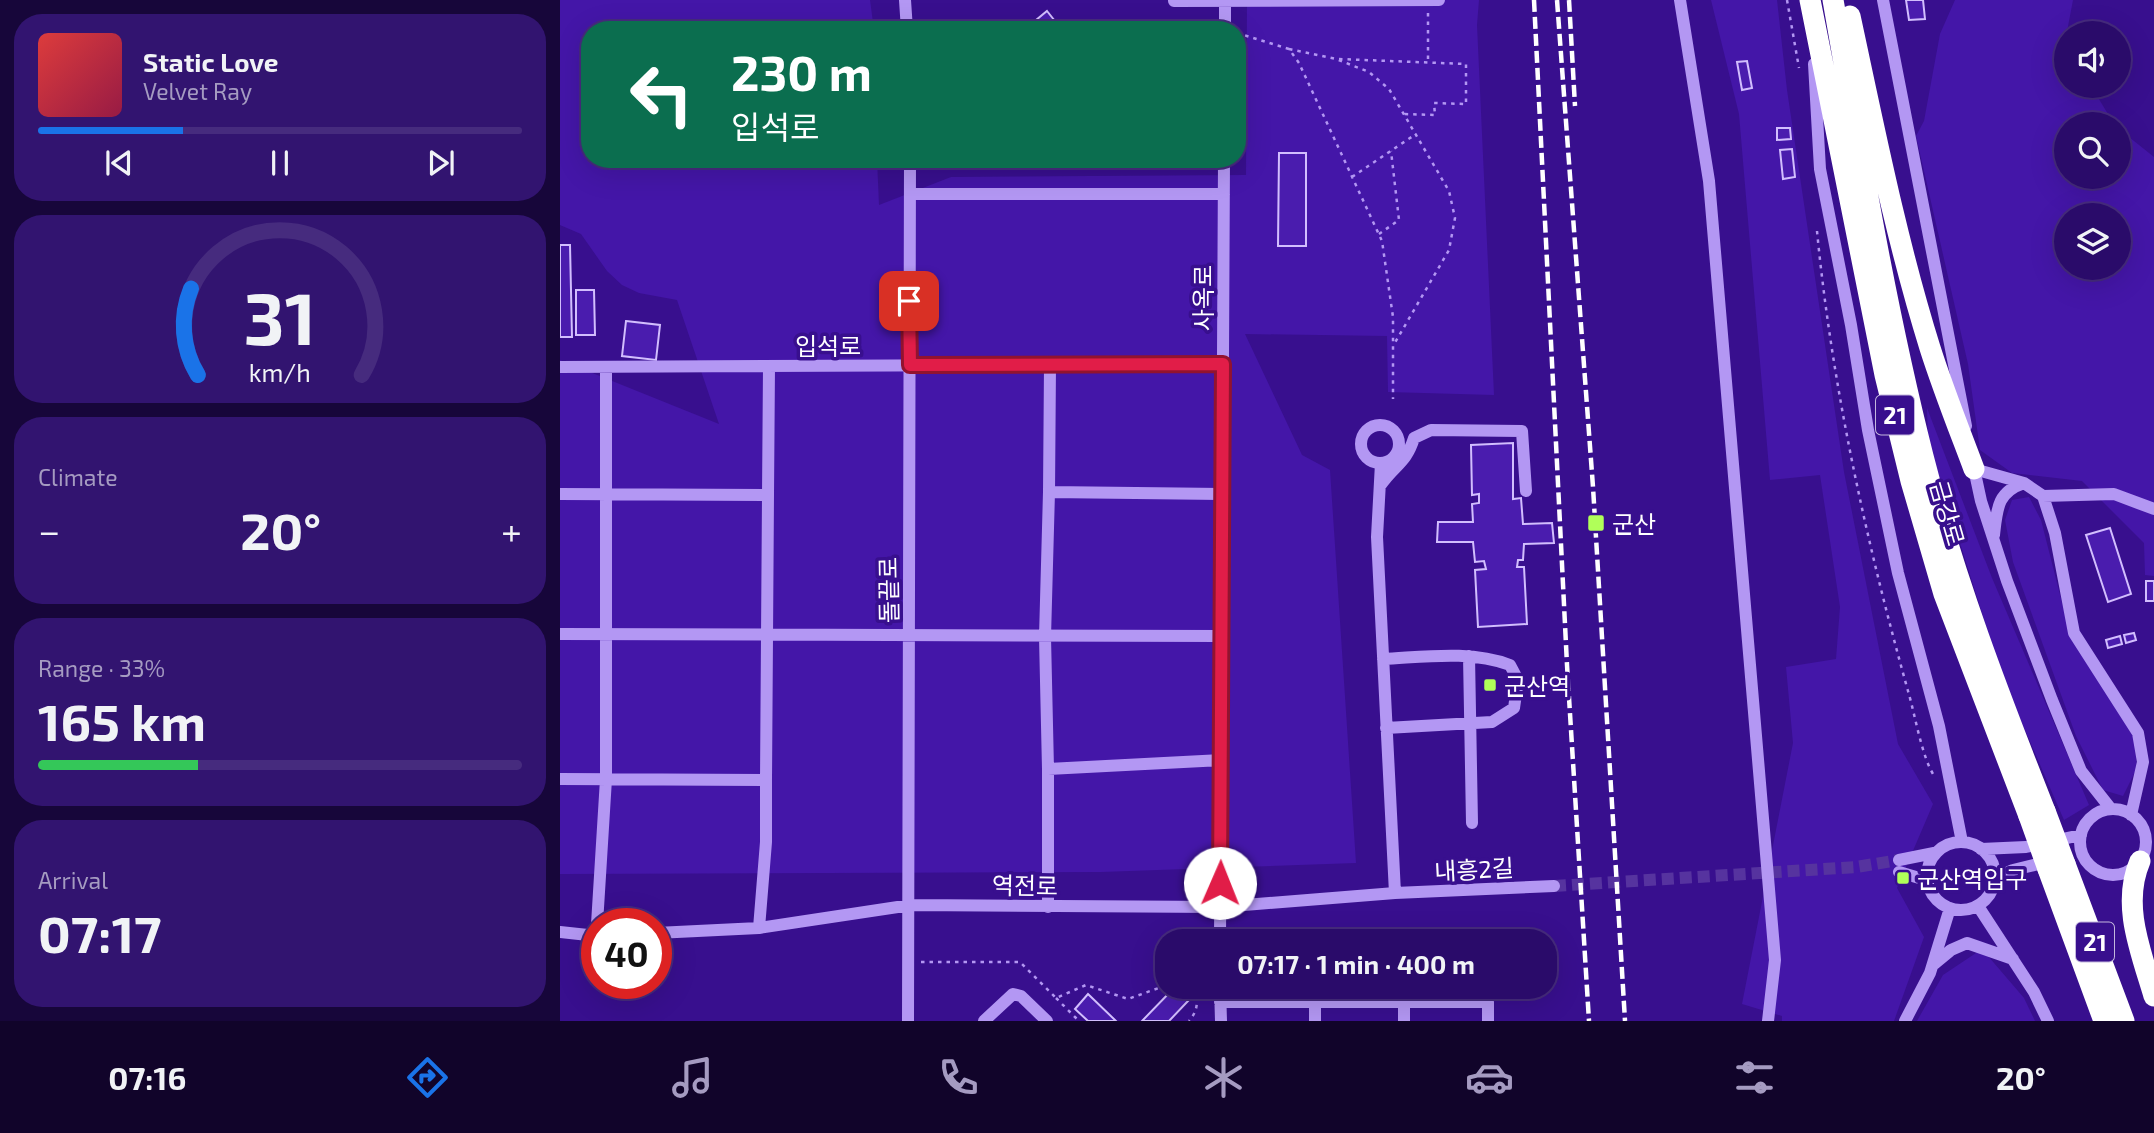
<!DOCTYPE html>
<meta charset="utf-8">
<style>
body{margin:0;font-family:"Exo 2","Noto Sans KR",sans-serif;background:#321470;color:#f1f3f6;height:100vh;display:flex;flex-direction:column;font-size:26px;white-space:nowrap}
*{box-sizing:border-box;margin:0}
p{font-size:23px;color:#a59bc1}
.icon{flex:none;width:38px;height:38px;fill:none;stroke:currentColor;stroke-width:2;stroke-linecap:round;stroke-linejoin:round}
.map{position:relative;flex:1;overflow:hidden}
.drawer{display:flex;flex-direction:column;gap:14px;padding:14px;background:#17063a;width:560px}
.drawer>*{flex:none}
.hud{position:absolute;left:21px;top:21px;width:665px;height:147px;border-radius:28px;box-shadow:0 7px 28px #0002,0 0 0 2px #462b7e;background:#0b6e4f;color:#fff;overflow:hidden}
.controls{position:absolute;left:1494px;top:21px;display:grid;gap:14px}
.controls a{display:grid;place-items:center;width:77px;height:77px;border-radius:50%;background:#2a0b6a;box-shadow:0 7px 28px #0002,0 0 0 2px #462b7e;font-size:35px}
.speed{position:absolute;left:21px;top:908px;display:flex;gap:14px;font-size:35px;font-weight:700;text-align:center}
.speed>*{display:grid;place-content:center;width:91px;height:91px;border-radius:50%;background:#2a0b6a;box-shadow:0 7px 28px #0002,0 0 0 2px #462b7e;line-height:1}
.speed .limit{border:10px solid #d22;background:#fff;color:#111}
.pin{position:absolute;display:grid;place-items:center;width:60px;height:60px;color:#fff;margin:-30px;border-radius:14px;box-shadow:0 4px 10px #0006}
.me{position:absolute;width:77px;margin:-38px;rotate:1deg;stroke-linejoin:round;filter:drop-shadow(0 0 5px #0008)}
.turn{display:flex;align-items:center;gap:24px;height:147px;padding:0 35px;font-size:32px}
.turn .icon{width:91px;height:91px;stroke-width:2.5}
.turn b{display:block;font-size:49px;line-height:60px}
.big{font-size:52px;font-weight:700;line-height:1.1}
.drawer .card{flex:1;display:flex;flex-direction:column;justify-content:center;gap:10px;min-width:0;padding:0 24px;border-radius:28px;background:#321470}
.drawer .dial{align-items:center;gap:0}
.dial svg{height:182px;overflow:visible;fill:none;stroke:#462b7e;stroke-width:7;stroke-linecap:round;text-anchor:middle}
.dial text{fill:#f1f3f6;stroke:none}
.song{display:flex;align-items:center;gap:21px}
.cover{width:84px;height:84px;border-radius:10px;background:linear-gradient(135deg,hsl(0 70% 55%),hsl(340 70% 35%))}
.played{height:7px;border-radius:4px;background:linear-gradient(90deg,#1a73e8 30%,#462b7e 30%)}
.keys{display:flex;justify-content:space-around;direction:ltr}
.heat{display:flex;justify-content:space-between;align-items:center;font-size:38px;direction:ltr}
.charge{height:10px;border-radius:5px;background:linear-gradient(90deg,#34c759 33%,#462b7e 0)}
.trip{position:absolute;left:595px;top:929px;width:402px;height:70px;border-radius:28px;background:#2a0b6a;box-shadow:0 7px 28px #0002,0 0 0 2px #462b7e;font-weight:700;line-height:70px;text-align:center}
.tabs{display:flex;height:112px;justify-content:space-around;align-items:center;background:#11042a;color:#a59bc1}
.tabs .icon{width:49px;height:49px}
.tabs .selected{color:#1a73e8}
.tabs b{font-size:32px;color:#f1f3f6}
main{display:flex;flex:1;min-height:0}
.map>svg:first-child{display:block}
.green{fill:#4416a8;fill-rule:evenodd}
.building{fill:#4a1cae;stroke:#d2befe;stroke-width:2}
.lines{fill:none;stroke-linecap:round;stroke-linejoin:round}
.minor-tunnel{stroke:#56339f;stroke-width:12;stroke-dasharray:12 6;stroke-linecap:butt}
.path{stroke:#b397f3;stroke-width:2.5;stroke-dasharray:3.5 5;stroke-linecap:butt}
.minor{stroke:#b397f3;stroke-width:12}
.highway{stroke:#fff;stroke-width:21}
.rail{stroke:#fff;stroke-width:4.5;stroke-dasharray:12 5;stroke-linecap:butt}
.highway-bridge{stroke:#fff;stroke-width:21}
.route-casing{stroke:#92132f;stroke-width:18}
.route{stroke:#e11d48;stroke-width:12}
.poi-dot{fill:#b0ff59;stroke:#380f8e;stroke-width:2.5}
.labels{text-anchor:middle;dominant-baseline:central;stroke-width:7;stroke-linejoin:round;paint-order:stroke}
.shield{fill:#380f8e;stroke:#c3b7dd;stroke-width:2}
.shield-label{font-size:23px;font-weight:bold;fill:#fff}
.street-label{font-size:24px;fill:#fff;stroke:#380f8e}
.poi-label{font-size:24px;fill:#fff;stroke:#380f8e;text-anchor:start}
</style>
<main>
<section class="drawer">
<div class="card">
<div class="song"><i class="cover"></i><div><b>Static Love</b><p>Velvet Ray</p></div></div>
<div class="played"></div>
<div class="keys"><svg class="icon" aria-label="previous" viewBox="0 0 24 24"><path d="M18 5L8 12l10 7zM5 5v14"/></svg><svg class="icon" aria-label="pause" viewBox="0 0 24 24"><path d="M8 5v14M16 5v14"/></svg><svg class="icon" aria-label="next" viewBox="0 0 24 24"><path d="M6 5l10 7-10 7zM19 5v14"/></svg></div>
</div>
<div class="card dial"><svg viewBox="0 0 100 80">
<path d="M14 69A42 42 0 1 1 86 69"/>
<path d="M14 69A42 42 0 0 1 11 31" stroke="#1a73e8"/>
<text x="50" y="56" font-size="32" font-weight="700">31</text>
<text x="50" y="72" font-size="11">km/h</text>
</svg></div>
<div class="card"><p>Climate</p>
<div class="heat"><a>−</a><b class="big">20°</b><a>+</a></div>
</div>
<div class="card"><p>Range · 33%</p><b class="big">165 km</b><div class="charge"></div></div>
<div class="card"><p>Arrival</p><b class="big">07:17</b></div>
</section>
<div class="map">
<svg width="1594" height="1021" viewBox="0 0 1594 1021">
<rect width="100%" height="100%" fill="#380f8e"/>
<!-- green -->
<path class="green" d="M0,0H310L314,30H30V159H317L319,205L391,177L686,175L687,0H919L917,25L934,395L828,392L827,336L685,334L742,455L770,470L796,863L541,872L0,874V360L159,424L117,300L79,293L62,285L47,271L21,234L0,225Z
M1151,0H1217L1227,90L1284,472L1338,744L1373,804L1337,888L1364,937L1334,1021H1222V1016L1182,1004L1233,743L1226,667L1276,659L1280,607L1260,475L1210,480L1179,114Z
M1395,0H1513L1505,42L1507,86H1531L1554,124H1507V177H1559V129L1594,157V576L1585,575L1584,543L1522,481L1452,473L1420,450L1408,364L1356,136L1364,121L1380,34ZM1507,215H1559V268H1507Z
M1367,408L1432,578L1529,805L1504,820L1442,677L1368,441Z
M1469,497L1481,520L1509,630L1574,734L1577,768L1563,796L1543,790L1516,736L1453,562L1445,520L1452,500Z
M1422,949L1464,998L1475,1021H1357L1383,975Z"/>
<!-- building -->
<path class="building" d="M1346,0H1363L1365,19L1349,20Z
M487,11L502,30H464Z
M1187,61L1192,88L1182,90L1177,62Z
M1217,128H1230L1231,139L1217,140Z
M1232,149L1235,177L1223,179L1220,150Z
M719,153H746V246H718Z
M0,245H10L12,337H0Z
M16,290H34L35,335H16Z
M66,321L100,325L96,360L62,356Z
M953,443V499L961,498L963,524L992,523L994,543L964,544L963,560H958L957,567H964L967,624L918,627L915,570L926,569L924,561L915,562L913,542H877L878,522H913L912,504L919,503V494L912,495L911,445Z
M1550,528L1571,594L1548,602L1526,535Z
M1586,581H1594V601H1586Z
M1574,633L1576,640L1566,643L1564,635Z
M1560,636L1562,644L1548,648L1546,640Z
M614,988L628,1001L609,1021H582Z
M528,994L556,1021H528L515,1009Z"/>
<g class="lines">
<!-- minor-tunnel -->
<path class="minor-tunnel" d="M994,886L1296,867L1339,860"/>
<!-- path -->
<path class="path" d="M1227,0L1239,68
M868,13V62
M677,33L729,49L739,63L822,241L833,317V399
M729,49L776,59L809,72L829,89L889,191L895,218L889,250L833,346
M779,59L906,64V104L874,103L875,115L844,114
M792,177L856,134
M1257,231C1272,386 1306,541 1348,691C1355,714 1362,759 1375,777
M819,234L839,220L831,151
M361,962H460L496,998L526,985L568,999L607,985
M623,987L635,993C639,1004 636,1013 629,1021
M496,998L519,1021"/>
<!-- minor -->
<path class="minor" d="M345,0L347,30
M1120,0L1149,181L1215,960L1208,1021
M1323,0L1406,426
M614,1L879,0
M665,30V0
M1254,64L1260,169L1291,325L1308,430L1338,573L1379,726L1402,842
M350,194H664
M0,367L663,364
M801 444a19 19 0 1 1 38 0a19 19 0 1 1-38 0Z
M821,463L817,537L835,893
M1413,464L1421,501L1447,581L1492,700L1521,771L1551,809
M1414,469L1464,483L1483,496L1554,494L1594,509
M820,486C834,465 846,464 854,438L871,430L962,431L966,491
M489,492L490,365
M0,494L208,495L206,780L0,779
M662,494L489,492L485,637L488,769L662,760
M208,495L209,366
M1483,496L1495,533L1514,633L1578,733L1583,762L1571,815
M1434,535C1437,509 1437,492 1464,483
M0,634L662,636
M909,656L912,823
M823,659C865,657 910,650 950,665L958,680L954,708L932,722L826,728
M488,769V907
M1520 842a33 33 0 1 1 66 0a33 33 0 1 1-66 0Z
M1367 876a34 34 0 1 1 68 0a34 34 0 1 1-68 0Z
M1421,849L1466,847L1521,835
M1339,860L1374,853
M1339,872L1366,880
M1435,878L1453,870L1491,861
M1418,906L1474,992L1488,1021
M37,924L46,779V367
M199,928L206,842V780
M0,932L37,936
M96,933L199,928L351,905L660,907L835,893L994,886
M660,942L664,159
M1374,964L1391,950L1407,943L1453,959
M660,987L661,1021
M660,1002H928V1021
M755,1002V1021
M844,1002V1021
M348,1021L350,159
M424,1021L453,994L461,996L487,1021
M1345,1021L1370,973L1390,908"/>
<!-- highway -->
<path class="highway" d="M1250,0L1325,375L1351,481L1384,594L1469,816
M1273,0C1300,153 1325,306 1363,456C1394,578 1439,695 1485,811
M1290,16C1314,127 1336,239 1370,348C1383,389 1399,429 1414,469
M1580,861C1561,905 1581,952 1594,996
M1505,864L1564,1021
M1488,869L1544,1021"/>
<!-- rail -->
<path class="rail" d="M974,0L1007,665L1029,1021
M997,0L1033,487L1065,1021
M1009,0L1015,106"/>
<!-- highway-bridge -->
<path class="highway-bridge" d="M1485,811L1505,864
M1469,816L1488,869"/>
</g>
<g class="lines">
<defs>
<path id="route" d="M349,301L350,365L663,364L660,883"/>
</defs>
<!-- route casing -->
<use href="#route" class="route-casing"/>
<!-- route -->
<use href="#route" class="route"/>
</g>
<!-- markers -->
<g class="poi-dot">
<rect x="1027" y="514" width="18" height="18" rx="3.5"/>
<rect x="923" y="678" width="14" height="14" rx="3.5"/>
<rect x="1336" y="871" width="14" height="14" rx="3.5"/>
</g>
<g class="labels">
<!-- shield labels -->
<g class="shield">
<rect x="1316" y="395.5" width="38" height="39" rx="5"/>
<rect x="1516" y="922.5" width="38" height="39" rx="5"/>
</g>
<g class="shield-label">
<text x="1335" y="415">21</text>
<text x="1535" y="942">21</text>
</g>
<!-- street labels -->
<g class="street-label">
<text transform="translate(642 298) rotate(-90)">사옥로</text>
<text x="268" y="345">입석로</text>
<text transform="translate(1388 513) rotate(74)">금강로</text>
<text transform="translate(328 590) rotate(-91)">돌끝로</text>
<text transform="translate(914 869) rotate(-3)">내흥2길</text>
<text transform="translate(465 885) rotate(1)">역전로</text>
</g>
<!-- poi labels -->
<g class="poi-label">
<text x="1052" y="523">군산</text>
<text x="944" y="685">군산역</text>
<text x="1357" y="878">군산역입구</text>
</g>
</g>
</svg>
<div class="controls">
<a><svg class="icon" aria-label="sound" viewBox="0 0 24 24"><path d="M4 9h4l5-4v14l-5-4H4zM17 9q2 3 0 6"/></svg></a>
<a><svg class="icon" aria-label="search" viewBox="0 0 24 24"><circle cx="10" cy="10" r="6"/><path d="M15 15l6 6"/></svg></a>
<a><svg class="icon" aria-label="layers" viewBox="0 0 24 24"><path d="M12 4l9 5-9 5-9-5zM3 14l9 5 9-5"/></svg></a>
</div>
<div class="speed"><div class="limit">40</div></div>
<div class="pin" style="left:349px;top:301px;background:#d93025"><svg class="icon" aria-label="arrive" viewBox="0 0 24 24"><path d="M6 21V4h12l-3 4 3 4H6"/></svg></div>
<svg class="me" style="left:660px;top:883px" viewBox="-20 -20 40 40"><circle r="19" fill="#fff"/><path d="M0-13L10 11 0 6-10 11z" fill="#e11d48"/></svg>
<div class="trip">07:17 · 1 min · 400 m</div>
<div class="hud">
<div class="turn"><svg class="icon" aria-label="left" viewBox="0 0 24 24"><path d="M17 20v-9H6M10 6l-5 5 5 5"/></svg><div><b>230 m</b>입석로</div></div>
</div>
</div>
</main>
<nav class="tabs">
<b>07:16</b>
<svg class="icon selected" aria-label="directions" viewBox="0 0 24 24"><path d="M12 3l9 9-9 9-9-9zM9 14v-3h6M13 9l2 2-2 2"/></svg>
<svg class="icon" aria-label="music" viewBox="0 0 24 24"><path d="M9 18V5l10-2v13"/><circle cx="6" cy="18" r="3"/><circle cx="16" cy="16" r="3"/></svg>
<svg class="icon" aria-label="phone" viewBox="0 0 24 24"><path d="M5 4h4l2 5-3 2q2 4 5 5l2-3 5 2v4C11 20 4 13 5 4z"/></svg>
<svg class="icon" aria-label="climate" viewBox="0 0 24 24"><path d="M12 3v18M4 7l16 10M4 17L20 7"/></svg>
<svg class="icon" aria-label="car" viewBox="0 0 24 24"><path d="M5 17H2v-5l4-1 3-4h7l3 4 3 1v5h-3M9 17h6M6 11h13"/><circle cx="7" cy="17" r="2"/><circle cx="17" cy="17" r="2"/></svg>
<svg class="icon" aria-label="filters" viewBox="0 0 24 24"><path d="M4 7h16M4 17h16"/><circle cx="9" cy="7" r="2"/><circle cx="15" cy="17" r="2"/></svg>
<b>20°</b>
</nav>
